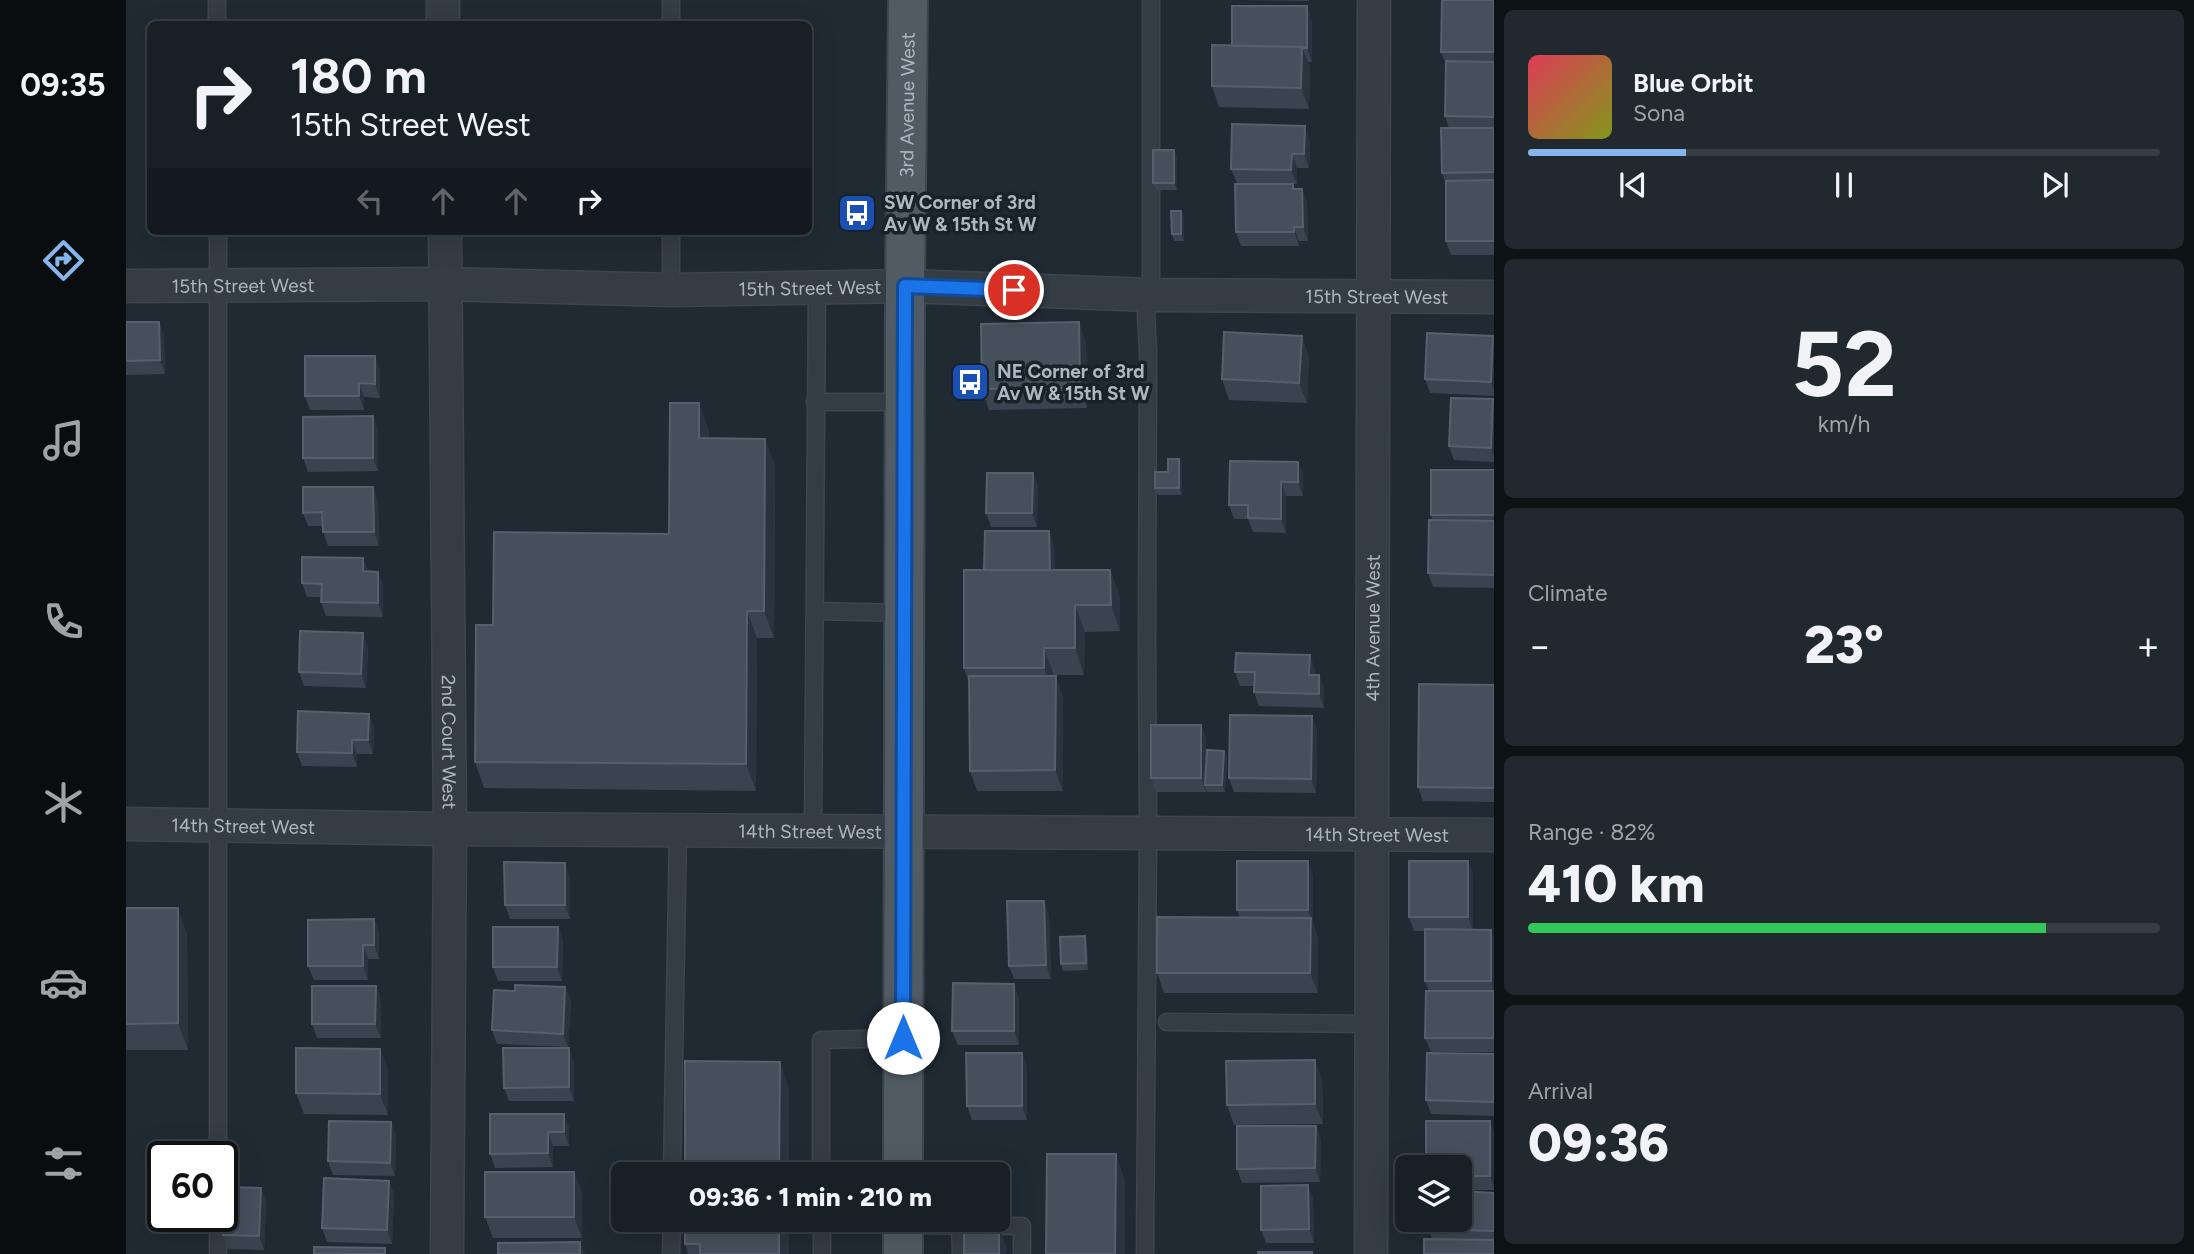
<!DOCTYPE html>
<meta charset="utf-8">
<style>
body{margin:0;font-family:Figtree,sans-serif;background:#21282e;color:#f1f3f6;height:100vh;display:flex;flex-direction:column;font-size:26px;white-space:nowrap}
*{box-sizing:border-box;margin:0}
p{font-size:23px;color:#9fa3a7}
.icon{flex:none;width:38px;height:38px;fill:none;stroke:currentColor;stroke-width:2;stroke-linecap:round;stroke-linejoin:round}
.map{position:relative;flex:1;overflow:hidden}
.drawer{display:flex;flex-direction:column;gap:10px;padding:10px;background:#0d1215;width:700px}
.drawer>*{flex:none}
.top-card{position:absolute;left:21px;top:21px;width:665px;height:214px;border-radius:10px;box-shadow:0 7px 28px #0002,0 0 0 2px #363e43;background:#182026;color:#f1f3f6;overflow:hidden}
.tools{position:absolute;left:1269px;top:1155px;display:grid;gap:14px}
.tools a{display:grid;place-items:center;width:77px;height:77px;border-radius:10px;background:#182026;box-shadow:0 7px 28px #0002,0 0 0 2px #363e43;font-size:35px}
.speed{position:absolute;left:21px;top:1141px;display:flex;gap:14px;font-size:35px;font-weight:700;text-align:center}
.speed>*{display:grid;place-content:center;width:91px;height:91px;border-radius:50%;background:#182026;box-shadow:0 7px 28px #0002,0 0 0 2px #363e43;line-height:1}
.speed .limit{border:4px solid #111;border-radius:10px;background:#fff;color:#111}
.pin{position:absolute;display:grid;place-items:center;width:60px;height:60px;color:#fff;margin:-30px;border:4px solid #fff;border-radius:50%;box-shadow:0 2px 7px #0007}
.me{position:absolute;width:77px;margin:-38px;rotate:0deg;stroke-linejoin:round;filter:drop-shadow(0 0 5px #0008)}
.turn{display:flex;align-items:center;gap:24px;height:147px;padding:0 28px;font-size:32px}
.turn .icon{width:91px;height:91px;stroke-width:2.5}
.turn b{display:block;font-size:49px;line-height:60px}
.lanes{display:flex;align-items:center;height:66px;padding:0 28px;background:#0003;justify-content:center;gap:35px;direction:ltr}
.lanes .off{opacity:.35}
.big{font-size:52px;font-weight:800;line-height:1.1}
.drawer .widget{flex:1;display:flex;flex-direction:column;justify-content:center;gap:10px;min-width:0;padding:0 24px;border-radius:10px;background:#21282e}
.drawer .dial{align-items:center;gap:0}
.dial b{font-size:91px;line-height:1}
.song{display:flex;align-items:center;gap:21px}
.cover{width:84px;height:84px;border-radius:10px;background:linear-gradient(135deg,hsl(350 70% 55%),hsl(70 70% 35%))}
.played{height:7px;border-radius:4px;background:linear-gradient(90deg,#86b6ee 25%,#363e43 25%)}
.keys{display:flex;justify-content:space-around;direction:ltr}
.heat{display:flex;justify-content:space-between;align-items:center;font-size:38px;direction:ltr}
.charge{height:10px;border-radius:5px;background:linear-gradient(90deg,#34c759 82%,#363e43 0)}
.trip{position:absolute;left:485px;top:1162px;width:399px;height:70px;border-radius:10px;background:#182026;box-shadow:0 7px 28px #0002,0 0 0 2px #363e43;font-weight:800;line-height:70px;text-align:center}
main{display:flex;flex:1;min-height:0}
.menu{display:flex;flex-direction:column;width:126px;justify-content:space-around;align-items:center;background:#0a0d0f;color:#9fa3a7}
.menu .icon{width:49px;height:49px}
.menu .active{color:#86b6ee}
.menu b{font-size:32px;color:#f1f3f6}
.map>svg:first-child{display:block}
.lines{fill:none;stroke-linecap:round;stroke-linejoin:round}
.service-casing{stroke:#3d454e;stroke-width:19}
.minor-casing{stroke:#3d454e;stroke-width:35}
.primary-casing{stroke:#3d454e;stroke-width:42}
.service{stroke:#343c44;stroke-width:16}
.minor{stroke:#343c44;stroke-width:32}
.primary{stroke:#515b64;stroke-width:38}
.wall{fill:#394450}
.shaded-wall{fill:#2a343f}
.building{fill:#45505c;stroke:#56606c;stroke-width:2}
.route-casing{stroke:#114b97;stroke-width:18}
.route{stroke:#1a73e8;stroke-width:12}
.labels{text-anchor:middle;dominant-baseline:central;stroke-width:7;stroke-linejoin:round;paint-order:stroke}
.street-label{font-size:19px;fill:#adb7c1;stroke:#192129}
.poi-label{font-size:19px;font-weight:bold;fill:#adb7c1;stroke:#192129;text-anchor:start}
</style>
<main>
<nav class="menu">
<b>09:35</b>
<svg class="icon active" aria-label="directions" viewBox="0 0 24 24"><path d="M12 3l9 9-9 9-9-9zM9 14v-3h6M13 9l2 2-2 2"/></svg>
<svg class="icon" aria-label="music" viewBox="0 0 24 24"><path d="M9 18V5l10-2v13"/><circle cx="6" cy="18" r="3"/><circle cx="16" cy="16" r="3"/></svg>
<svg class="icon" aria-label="phone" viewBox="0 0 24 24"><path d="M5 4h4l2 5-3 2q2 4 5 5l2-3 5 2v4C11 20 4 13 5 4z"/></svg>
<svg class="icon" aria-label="climate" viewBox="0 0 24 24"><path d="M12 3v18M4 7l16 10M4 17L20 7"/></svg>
<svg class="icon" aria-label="car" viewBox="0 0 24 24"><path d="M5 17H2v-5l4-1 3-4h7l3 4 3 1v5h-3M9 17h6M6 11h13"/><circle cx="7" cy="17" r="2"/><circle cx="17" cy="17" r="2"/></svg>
<svg class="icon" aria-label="filters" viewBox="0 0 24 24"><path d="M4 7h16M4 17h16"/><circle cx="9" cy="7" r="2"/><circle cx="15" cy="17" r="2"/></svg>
</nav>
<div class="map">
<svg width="1368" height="1254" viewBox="0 0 1368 1254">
<rect width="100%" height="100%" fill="#202a33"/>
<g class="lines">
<defs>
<path id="service" d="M91,0V24
M545,24V0
M92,231V1157
M545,290V231
M689,402H779
M689,611L778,613
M687,831L691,287
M1041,1022L1246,1024
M546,1174L552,830
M695,1174V1040L777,1038
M92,1216V1254
M696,1220V1254
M777,1225L896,1226V1254
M834,1226L835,1254
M545,1254L546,1220
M1019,1254L1022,833L1021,640L1022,351L1020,314L1025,295V0"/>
<g id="minor">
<path d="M317,0V24"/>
<path id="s1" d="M319,231L324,829L321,1254"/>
<path id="s2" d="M0,286L319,284L545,290L779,286L1025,295L1368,297"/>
<path id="s3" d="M0,824L324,829L1368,835"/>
<path id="s4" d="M1245,1254L1248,0"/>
</g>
<g id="primary">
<path id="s5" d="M777,1174L779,286L782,0"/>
<path d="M777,1254V1220"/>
</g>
</defs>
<!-- service casing -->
<use href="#service" class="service-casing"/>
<!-- minor casing -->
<use href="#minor" class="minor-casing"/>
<!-- primary casing -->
<use href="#primary" class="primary-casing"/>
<!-- service -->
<use href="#service" class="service"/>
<!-- minor -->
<use href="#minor" class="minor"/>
<!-- primary -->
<use href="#primary" class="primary"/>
</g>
<!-- wall -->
<path class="wall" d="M1118,0H1183V1Z
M1368,0V255H1325L1320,241V184L1316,173L1323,128L1319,116L1320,64L1315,52Z
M1186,20V62H1182L1184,68L1183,109L1093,107L1086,86L1106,46Z
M1184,140L1183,168H1171V184H1167L1169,189H1176L1181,203L1182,241H1173V246H1115L1110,232L1161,184L1111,183L1105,169Z
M1051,157V190H1030L1027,183Z
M1055,211L1058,218V241H1048L1046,234Z
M0,322H33L38,336L39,374L0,375Z
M1368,337V396L1304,393L1299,379Z
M960,343L961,408L863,410L856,389Z
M1183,357L1181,403L1103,400L1096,379Z
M254,370V398L238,397V410H184L179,396Z
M1368,403V462L1328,460L1323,446Z
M247,416L252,430V471L182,472L177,458Z
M583,430V438L649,465L648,638H631L630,791L358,788L349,762L367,625L543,534Z
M1053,459L1056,466V495H1032L1029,488Z
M1172,462L1177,475V496H1160V533L1127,532L1122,519H1108L1103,505Z
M1368,470V588L1307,587L1302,573L1307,520L1305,515Z
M907,473L912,487L911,527H865L860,513Z
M252,501L253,546H202L197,532L196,526H182L177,513Z
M928,545L929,570H984L994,597V631L959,632L958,675H928L937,697V791H851L844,771L843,683L838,668L858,570Z
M237,558L242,571L257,585V617L200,616L195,602V597H181L176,583Z
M237,633L242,647L240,688L178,686L173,672Z
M1189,669V675H1193L1198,689V708L1133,706L1128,692V686H1114L1109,672Z
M1368,685V802L1297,801L1292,787Z
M243,714L248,728L247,754H231V767L176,766L171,752Z
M1186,716L1191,730L1190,793L1108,792L1103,778Z
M1075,725L1080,739V761L1098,751L1101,758L1099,792H1081L1080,789V792H1030L1025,778Z
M1342,861L1347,875V929L1368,938V1052H1305L1299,1038L1303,991L1299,981V931H1288L1283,917Z
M1187,875V923L1192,938V993H1038L1031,973L1114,917L1111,910Z
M444,877V919H384L379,905Z
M0,908L61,934L62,1050H0Z
M923,914L925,979H888L883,966Z
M248,919L253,933V959H242V980H188L182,966Z
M432,927L437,941L436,981H372L367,967Z
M961,943L962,970L937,971L935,964Z
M250,986L255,1000V1038H191L186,1024Z
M439,987L445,1001L442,1047L371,1044L366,1030L389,991Z
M893,998V1045H832L826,1031Z
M254,1049L262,1069V1115L178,1114L170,1093Z
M896,1053L901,1067V1120H846L841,1106Z
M1368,1054V1116L1305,1114L1300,1100Z
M448,1062V1101H383L378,1088Z
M1196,1080L1197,1124L1108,1125L1101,1105Z
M438,1114L443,1128V1146H427V1167L369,1168L364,1154Z
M265,1122L270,1136L269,1176L207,1175L202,1161Z
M1190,1126L1195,1140L1194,1182L1116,1183L1111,1169Z
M1368,1132V1190H1334V1167Z
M448,1172L456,1193V1238H367L359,1217Z
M263,1181L268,1195L266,1244L201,1242L196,1228Z
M1182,1185L1187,1199L1188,1243H1140L1135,1230Z
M135,1188L140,1202L138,1250L102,1249L97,1235Z
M1368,1193V1254L1306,1239L1303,1229Z
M559,1220L663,1254H562L559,1244Z"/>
<!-- shaded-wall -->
<path class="shaded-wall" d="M1181,6L1186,20V62L1181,48Z
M1176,47L1184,68L1183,109L1175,88Z
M1179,126L1184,140L1183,168L1178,154Z
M1048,150L1051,157V190L1048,183Z
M1166,154L1171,168V184L1165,170Z
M1176,189L1181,203L1182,241L1177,227Z
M1055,211L1058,218V241L1055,234Z
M1168,227L1173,241V246L1168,232Z
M33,322L38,336L39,374L34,360Z
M953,322L960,343L961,408L954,388Z
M1176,336L1183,357L1181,403L1173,383Z
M1367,336L1368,337V390L1365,382Z
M249,356L254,370V398L249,384Z
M233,383L238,397V410L233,396Z
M1367,399L1368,403V456L1365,448Z
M573,403L583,430L582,465L573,438Z
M247,416L252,430V471L247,458Z
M639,439L649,465L648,638L638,611Z
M1053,459L1056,466V495L1053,488Z
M1172,462L1177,475V496L1172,482Z
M907,473L912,487L911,527L906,513Z
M1155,482L1160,496V533L1155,519Z
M247,487L252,501L253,546L248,532Z
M923,531L928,545L929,584L924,570Z
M237,558L242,572L237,571Z
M984,570L994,597V631L985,605Z
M252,572L257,585V617L252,603Z
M949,605L959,632L958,675L949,648Z
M621,611L631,638L630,791L620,764Z
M237,633L242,647L240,688L235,674Z
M918,648L928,675L927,695L918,668Z
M1184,655L1189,669L1188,689L1183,675Z
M1193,675L1198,689V708L1193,694Z
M930,676L937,697V791L929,770Z
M243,714L248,728L247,754L242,740Z
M1186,716L1191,730L1190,793L1185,779Z
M1075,725L1080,739V785H1079L1080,792L1075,778Z
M226,740L231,754V767L226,753Z
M1098,751L1101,758L1099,792L1096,785Z
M1182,861L1187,875V923L1192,938V993L1184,973L1185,918L1182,910Z
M1342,861L1347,875V931L1342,917Z
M439,863L444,877V919L439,905Z
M918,901L923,914L925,979L920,965Z
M52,908L61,934L62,1050L52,1023Z
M248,919L253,933V959L248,945Z
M432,927L437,941L436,981L431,967Z
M1365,930L1368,938V991L1365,981Z
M959,936L961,943L962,970L960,963Z
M237,945L242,959V980L237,966Z
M888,984L893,998V1045L888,1031Z
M250,986L255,1000V1038L249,1024Z
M439,987L445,1001L442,1047L437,1034Z
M443,1048L448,1062V1101L443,1087Z
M254,1049L262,1069V1115L254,1094Z
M896,1053L901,1067V1120L896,1106Z
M1189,1060L1196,1080L1197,1124L1189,1104Z
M654,1062L663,1088V1174H653Z
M438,1114L443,1128V1146L438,1132Z
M1364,1121L1368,1132V1188L1364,1176Z
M265,1122L270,1136L269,1176L264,1163Z
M1190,1126L1195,1140L1194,1182L1189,1168Z
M422,1132L427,1146V1167L422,1153Z
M990,1154L999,1181V1254H989Z
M448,1172L456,1193V1238L448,1217Z
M263,1181L268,1195L266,1244L261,1230Z
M1182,1185L1187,1199L1188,1243L1183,1229Z
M135,1188L140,1202L138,1250L133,1236Z
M653,1220H663V1254H653Z
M873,1227L881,1248L880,1254H873Z
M454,1242L459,1254H454Z"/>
<!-- building -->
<path class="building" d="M1316,0H1368V52H1315Z
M1106,6H1181V48H1176V47L1106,46Z
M1086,45L1176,47L1175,88L1086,86Z
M1320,61L1368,62V117L1319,116Z
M1106,124L1179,126L1178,154H1166L1165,170L1105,169Z
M1315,128H1368V172L1316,173Z
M1027,150H1048V183H1027Z
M1368,180V241H1320V181Z
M1109,184H1167V189H1176L1177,227H1168V232H1110Z
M1045,211H1055V234H1046Z
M0,322H33L34,360L0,361Z
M953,322L954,388L856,389L855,324Z
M1098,332L1176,336L1173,383L1096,379Z
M1301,333L1367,336L1365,382L1299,379Z
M179,356H249V384L233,383V396H179Z
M1325,398L1367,399L1365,448L1323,446Z
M544,403H573V438L639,439L638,611H621L620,764L349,762L350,625H367L368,532L543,534Z
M247,416V458H177V417Z
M1042,459H1053V488H1029V472H1042Z
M1104,461L1172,462V482H1155V519L1122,518V505H1103Z
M1305,470H1368V515H1305Z
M861,473H907L906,513H860Z
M177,487H247L248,532H197L196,512L177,513Z
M1303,520L1368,521V575L1302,573Z
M859,531H923L924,570H858Z
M176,557L237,558V571L252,572V603L195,602L196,584L176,583Z
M838,570H984L985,605H949V648H918V668H838Z
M174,631L237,633L235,674L173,672Z
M1110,653L1184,655L1183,675H1193V694L1128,692L1129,672H1109Z
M843,676H930L929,770L844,771Z
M1293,684L1368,685V788L1292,787Z
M172,711L243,714L242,740H226V753L171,752Z
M1104,715L1186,716L1185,779L1103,778Z
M1025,725H1075V778H1025Z
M1081,750L1098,751L1096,785H1079Z
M1111,861H1182V910H1111Z
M1283,861H1342V917H1283Z
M378,862L439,863V905H379Z
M881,901H918L920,965L883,966Z
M0,908H52V1023L0,1024Z
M1031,917L1185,918L1184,973H1031Z
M248,919V945H237V966H182V920Z
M367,927H432L431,967H367Z
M1299,929L1365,930V981H1299Z
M959,936L960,963L935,964L934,937Z
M827,983L888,984V1031H826Z
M389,985L439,987L437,1034L366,1030L368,990L389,991Z
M186,986H250L249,1024H186Z
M1300,991H1368V1038H1299Z
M170,1048L254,1049V1094L170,1093Z
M377,1048H443V1087L378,1088Z
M840,1053H896V1106H841Z
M1301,1053L1368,1054V1102L1300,1100Z
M1189,1060V1104L1101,1105L1100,1061Z
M559,1061L654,1062L653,1174H559Z
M364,1114H438V1132H422V1153L364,1154Z
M203,1121L265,1122L264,1163L202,1161Z
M1300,1121H1364V1176H1334V1167H1300Z
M1111,1126H1190L1189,1168L1111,1169Z
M921,1154H990L989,1254H920Z
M359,1172H448V1217H359Z
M198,1178L263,1181L261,1230L196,1228Z
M1182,1185L1183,1229L1135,1230V1186Z
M99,1187L135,1188L133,1236L97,1235Z
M1334,1191L1368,1193V1231L1303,1229V1220H1334Z
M559,1220H653V1254H574V1244H559Z
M838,1227H873V1254H838Z
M1298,1239L1368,1240V1254H1298Z
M454,1242V1254H372V1243Z
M188,1247L259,1248V1254H188Z
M1132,1252H1186V1254H1132Z"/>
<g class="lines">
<defs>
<path id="route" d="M777,1038L779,286L888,290"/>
</defs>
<!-- route casing -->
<use href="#route" class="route-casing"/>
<!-- route -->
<use href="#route" class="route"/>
</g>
<!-- icons -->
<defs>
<symbol id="bus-square" viewBox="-11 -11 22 22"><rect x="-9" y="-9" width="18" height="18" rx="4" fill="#1a4fb4" stroke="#192129"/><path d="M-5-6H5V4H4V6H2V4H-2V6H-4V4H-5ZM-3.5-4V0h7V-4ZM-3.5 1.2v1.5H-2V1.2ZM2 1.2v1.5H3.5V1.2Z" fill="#fff"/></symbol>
</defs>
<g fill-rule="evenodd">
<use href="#bus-square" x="709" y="191" width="44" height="44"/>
<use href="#bus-square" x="822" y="360" width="44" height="44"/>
</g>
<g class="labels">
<!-- street labels -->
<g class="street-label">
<text stroke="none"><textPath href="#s5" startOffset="1069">3rd Avenue West</textPath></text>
<text stroke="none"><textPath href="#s2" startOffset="117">15th Street West</textPath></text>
<text stroke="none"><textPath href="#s2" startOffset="684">15th Street West</textPath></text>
<text stroke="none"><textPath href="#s2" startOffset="1251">15th Street West</textPath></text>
<text stroke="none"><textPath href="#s4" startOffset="626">4th Avenue West</textPath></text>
<text stroke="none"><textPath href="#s1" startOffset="511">2nd Court West</textPath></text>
<text stroke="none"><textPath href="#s3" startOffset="117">14th Street West</textPath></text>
<text stroke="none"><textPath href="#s3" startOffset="684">14th Street West</textPath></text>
<text stroke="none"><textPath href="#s3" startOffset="1251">14th Street West</textPath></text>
</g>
<!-- poi labels -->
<g class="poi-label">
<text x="758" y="202">SW Corner of 3rd<tspan x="758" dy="22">Av W &amp; 15th St W</tspan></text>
<text x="871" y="371">NE Corner of 3rd<tspan x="871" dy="22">Av W &amp; 15th St W</tspan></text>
</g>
</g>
</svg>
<div class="tools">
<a><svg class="icon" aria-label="layers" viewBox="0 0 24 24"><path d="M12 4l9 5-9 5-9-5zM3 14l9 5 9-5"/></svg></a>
</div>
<div class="speed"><div class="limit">60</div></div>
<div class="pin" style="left:888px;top:290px;background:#d93025"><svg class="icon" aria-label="arrive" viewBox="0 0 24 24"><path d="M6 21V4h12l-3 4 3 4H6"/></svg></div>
<svg class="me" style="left:777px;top:1038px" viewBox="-20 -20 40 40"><circle r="19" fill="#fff"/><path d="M0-13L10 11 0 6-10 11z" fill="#1a73e8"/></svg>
<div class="trip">09:36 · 1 min · 210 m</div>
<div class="top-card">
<div class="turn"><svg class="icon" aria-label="right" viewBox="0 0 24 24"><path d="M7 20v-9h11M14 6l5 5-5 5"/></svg><div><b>180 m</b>15th Street West</div></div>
<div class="lanes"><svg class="icon off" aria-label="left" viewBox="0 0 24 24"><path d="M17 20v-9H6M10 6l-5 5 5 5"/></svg><svg class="icon off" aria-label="ahead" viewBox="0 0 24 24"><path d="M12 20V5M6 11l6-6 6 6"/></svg><svg class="icon off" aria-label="ahead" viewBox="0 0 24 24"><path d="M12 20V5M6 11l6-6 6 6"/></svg><svg class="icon" aria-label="right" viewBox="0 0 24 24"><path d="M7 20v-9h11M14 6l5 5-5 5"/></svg></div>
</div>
</div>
<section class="drawer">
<div class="widget">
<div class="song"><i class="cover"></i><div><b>Blue Orbit</b><p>Sona</p></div></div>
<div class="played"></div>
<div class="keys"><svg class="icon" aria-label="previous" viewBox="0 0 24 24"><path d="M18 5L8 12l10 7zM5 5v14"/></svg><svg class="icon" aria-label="pause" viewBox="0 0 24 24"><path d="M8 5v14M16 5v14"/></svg><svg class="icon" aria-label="next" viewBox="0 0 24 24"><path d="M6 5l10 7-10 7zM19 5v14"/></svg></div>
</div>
<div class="widget dial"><b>52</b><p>km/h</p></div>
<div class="widget"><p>Climate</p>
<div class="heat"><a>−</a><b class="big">23°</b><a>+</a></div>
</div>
<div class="widget"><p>Range · 82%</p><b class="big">410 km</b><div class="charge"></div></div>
<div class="widget"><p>Arrival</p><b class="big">09:36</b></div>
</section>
</main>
